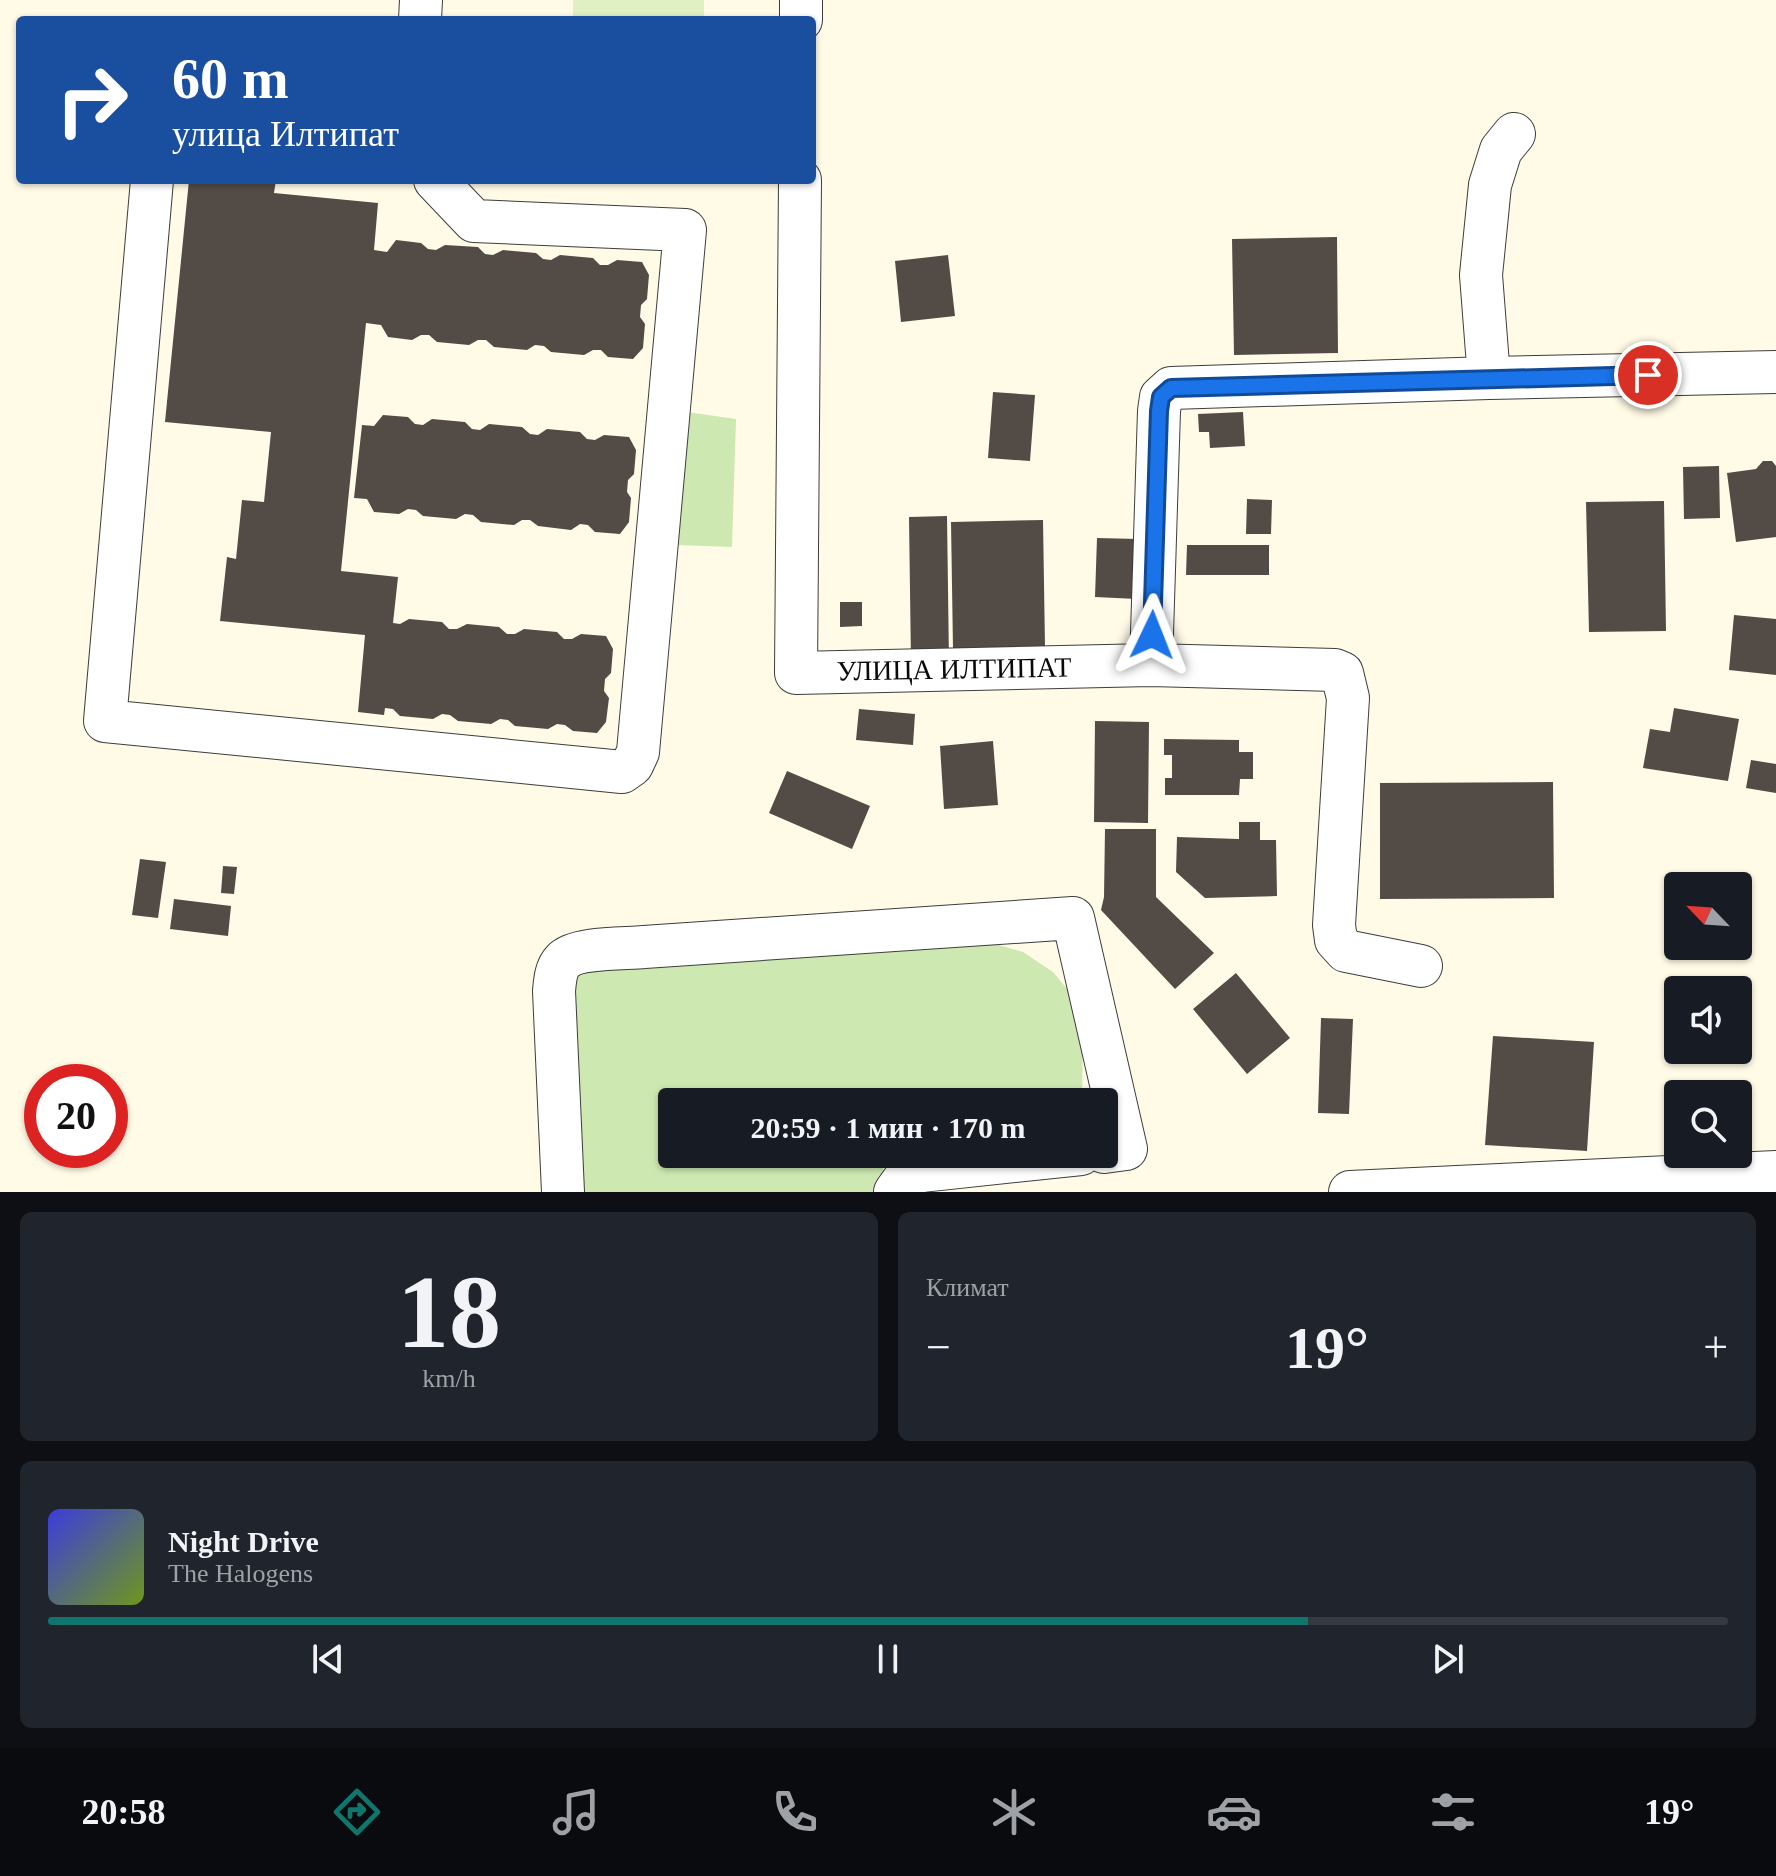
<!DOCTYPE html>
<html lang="ru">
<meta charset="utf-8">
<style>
body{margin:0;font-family:"Times New Roman",serif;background:#20242c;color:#f1f3f6;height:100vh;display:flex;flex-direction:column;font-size:30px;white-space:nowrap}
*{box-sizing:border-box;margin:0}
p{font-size:26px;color:#9ea1a6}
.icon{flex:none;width:44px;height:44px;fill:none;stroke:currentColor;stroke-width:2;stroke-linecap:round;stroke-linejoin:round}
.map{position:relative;height:1192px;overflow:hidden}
.side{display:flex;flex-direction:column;gap:20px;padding:20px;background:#0d0f14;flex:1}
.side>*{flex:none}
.banner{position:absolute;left:16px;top:16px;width:800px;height:168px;border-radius:8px;box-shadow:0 2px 6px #0004;background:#1a4fa0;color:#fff;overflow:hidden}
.needle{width:52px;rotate:295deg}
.tools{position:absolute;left:1664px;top:872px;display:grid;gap:16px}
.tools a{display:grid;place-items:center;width:88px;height:88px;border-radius:8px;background:#171b24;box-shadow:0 2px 6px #0004;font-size:40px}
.speed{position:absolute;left:24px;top:1064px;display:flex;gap:16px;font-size:40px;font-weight:700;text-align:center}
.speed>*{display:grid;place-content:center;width:104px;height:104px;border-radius:50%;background:#171b24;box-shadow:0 2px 6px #0004;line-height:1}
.speed .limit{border:12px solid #d22;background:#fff;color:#111}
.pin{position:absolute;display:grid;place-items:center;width:68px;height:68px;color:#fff;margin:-34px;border:4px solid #fff;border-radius:50%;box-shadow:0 2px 8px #0007}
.me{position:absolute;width:88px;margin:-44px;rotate:2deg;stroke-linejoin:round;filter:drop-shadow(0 0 6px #0008)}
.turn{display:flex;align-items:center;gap:28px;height:168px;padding:0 24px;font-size:36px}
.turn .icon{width:104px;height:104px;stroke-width:2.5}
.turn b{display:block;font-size:56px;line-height:68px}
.big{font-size:60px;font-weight:600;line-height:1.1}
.side .card{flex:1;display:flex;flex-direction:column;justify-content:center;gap:12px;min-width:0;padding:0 28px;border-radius:12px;background:#20242c}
.side .dial{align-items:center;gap:0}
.dial b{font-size:104px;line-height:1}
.song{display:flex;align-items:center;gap:24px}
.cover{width:96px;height:96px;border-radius:12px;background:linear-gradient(135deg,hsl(240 70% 55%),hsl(80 70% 35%))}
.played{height:8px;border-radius:4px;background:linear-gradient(90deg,#0f766e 75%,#363941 75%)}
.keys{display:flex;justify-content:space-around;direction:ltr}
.heat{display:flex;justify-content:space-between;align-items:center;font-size:44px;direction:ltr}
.side .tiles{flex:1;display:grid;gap:20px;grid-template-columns:1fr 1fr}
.card:last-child{grid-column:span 2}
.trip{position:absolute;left:658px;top:1088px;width:460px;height:80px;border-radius:8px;background:#171b24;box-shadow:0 2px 6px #0004;font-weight:600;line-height:80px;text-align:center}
.tab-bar{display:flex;height:128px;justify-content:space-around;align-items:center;background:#090b0e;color:#9ea1a6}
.tab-bar .icon{width:56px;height:56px}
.tab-bar .active{color:#0f766e}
.tab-bar b{font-size:36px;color:#f1f3f6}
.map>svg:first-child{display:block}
.green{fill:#cde9b1}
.pitch{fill:#e0f0c3}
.building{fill:#534b46}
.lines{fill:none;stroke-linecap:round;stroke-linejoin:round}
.minor-casing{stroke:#3d3d3d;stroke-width:44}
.minor{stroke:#fff;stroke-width:42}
.route-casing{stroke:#114b97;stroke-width:20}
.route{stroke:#1a73e8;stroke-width:14}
.labels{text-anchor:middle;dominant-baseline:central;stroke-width:8;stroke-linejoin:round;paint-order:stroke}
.street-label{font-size:28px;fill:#0a0a0a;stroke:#fff}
</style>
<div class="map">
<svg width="1776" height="1192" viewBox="0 0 1776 1192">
<rect width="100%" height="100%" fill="#fffbe7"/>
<!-- green -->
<path class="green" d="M687,412L736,419L732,547L678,545Z
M992,943L1023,952L1053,972L1073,996L1083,1023L1082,1102H672V1154H884L881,1192H578L571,978L579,966Z"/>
<!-- pitch -->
<path class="pitch" d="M573,0H704V20H573Z"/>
<!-- building -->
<path class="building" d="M189,180H276L274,193L378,203L374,250L387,252L396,240L421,243L428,249L436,250L445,245L478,247L485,254L493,255L503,250L536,253L543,259L551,260L560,255L593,258L600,265H608L617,260L642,262L649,275L647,299L641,305L640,317L645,324L643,348L633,359L608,357L601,350H593L584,355L551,352L544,346L535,345L527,350L494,347L486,340H478L469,345L437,342L429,335H421L412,340L388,337L381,325L366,323L341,571L398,577L393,623L400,624L409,619L442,622L449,629H457L467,624L499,627L507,634H515L524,629L557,632L564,639H572L581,634L606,636L613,649L611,673L605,679L604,691L609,698L606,722L597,733L573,731L565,725L557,724L548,729L515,726L508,720L500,719L491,724L458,721L450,715L442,714L433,719L400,716L393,709L385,708L384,715L358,712L365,635L220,621L227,557L236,559L242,500L264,502L271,432L165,422Z
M1337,237L1338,353L1234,355L1232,239Z
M948,255L955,316L901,322L895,261Z
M993,392L1035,395L1030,461L988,458Z
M1243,412L1245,446L1210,448L1209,432H1199L1198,414Z
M383,415L408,417L415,424L423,425L432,419L465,422L472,429L480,430L489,424L522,427L530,434L538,435L547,429L580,432L587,439L595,440L604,435L629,437L636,450L634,474L628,480L627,492L631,498L629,522L620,534L595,532L588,525L580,524L571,530L538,526L530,520H522L514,525L481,522L473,515L465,514L456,519L423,516L416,510L408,509L399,514L374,512L367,499L354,498L362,425L374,426Z
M1763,461H1772L1776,466V537L1736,542L1727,473L1756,469Z
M1719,466L1720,518L1684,519L1683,467Z
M1247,499L1272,500L1271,534H1246Z
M1664,501L1666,631L1589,632L1586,502Z
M947,516L949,662L911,663L909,517Z
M1043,520L1045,647L953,649L951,522Z
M1097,538L1139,539L1137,599L1095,597Z
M1187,545H1269V575H1186Z
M840,602H862V626L840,627Z
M1734,615L1776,619V675L1729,670Z
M1674,708L1739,719L1728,781L1643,768L1650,729L1670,732Z
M859,709L915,714L913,745L856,740Z
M1095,721L1149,722L1148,823L1094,822Z
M1164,739L1239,740V752H1253V779H1240L1239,795H1165V778H1172V755H1164Z
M993,741L998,805L944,809L940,746Z
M1751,760L1776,764V793L1746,788Z
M787,771L870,806L852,849L769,813Z
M1553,782L1554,898L1380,899V783Z
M1239,822H1260V840H1276L1277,896L1205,898L1176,872L1177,837L1239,839Z
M1105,829H1156V897L1214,953L1175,989L1101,910L1104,897Z
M140,859L166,862L158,918L132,915Z
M223,866L237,867L234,894L221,893Z
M174,899L231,906L228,936L170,929Z
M1236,973L1290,1038L1247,1074L1193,1009Z
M1321,1018L1353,1019L1349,1114L1318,1113Z
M1493,1036L1594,1042L1587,1151L1485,1145Z"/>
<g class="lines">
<defs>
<path id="minor" d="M420,20L421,0
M801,20V0
M152,180L105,721L622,772L632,765L638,752L685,230L474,221L435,180
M800,180L796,673L1151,665L1159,411L1161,397L1171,388L1489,378L1776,372
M1489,378L1481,275L1490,185L1501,150L1514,134
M1151,665L1335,670L1342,673L1348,698L1334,925L1336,940L1346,951L1421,966
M563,1192L554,991C555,980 556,968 563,961C576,947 625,949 644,947L1073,918L1126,1149L1104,1152
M895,1192L905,1178L921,1171L1081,1154
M1350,1192L1776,1172"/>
</defs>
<!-- minor casing -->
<use href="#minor" class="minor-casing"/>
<!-- minor -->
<use href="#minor" class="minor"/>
</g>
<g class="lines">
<defs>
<path id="route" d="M1152,635L1159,411L1161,397L1171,388L1648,375"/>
</defs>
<!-- route casing -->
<use href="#route" class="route-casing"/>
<!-- route -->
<use href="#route" class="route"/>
</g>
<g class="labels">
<!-- street labels -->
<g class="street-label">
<text transform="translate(954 669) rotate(-1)">УЛИЦА ИЛТИПАТ</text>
</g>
</g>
</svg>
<div class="tools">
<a><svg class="needle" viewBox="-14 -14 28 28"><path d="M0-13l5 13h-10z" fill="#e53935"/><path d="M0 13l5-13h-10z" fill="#9ea1a6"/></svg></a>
<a><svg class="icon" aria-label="sound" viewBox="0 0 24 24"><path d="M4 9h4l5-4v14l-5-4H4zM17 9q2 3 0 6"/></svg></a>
<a><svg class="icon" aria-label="search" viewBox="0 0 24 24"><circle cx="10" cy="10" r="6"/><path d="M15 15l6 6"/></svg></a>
</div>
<div class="speed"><div class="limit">20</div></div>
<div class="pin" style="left:1648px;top:375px;background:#d93025"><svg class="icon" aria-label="arrive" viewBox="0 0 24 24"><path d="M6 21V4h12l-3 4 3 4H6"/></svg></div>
<svg class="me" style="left:1152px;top:635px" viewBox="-20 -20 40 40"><path d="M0-17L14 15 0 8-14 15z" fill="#1a73e8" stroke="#fff" stroke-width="4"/></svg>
<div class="trip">20:59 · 1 мин · 170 m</div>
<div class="banner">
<div class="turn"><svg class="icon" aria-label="right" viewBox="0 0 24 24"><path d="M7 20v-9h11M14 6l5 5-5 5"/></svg><div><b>60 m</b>улица Илтипат</div></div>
</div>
</div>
<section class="side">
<div class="tiles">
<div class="card dial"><b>18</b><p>km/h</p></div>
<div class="card"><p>Климат</p>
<div class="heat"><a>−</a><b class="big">19°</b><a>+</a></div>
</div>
<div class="card">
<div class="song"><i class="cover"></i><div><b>Night Drive</b><p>The Halogens</p></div></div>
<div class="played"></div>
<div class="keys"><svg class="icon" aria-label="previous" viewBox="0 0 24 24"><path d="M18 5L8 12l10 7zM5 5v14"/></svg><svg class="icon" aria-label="pause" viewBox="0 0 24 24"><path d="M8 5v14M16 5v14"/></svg><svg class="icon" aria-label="next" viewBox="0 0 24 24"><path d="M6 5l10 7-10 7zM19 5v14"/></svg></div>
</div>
</div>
</section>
<nav class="tab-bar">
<b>20:58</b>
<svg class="icon active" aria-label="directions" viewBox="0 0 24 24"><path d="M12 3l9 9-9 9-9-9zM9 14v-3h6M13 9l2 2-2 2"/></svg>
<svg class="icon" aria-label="music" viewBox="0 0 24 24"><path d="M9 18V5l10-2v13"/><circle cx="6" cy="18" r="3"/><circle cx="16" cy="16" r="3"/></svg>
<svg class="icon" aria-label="phone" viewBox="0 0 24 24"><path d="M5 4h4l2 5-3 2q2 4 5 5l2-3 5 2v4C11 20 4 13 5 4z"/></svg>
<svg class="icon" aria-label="climate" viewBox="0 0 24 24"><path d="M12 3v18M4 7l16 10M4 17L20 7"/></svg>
<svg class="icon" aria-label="car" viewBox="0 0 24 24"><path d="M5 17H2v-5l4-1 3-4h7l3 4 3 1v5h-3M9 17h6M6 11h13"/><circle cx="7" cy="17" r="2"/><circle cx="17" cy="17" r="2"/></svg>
<svg class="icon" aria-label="filters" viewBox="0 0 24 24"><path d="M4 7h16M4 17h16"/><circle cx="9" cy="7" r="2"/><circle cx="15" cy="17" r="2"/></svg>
<b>19°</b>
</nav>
